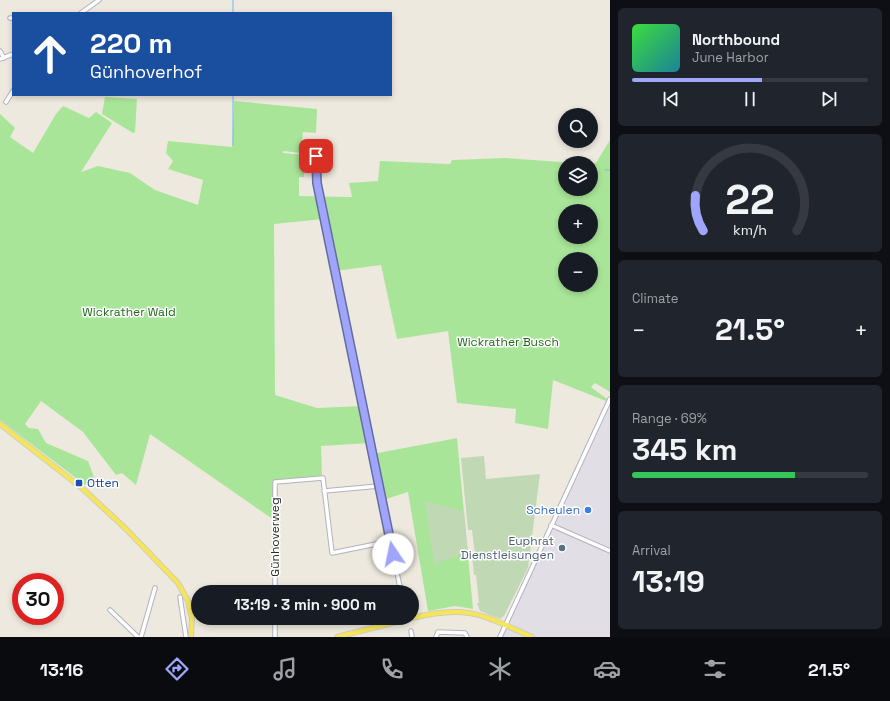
<!DOCTYPE html>
<meta charset="utf-8">
<style>
body{margin:0;font-family:"Space Grotesk",sans-serif;background:#20242c;color:#f1f3f6;height:100vh;display:flex;flex-direction:column;font-size:15px;white-space:nowrap}
*{box-sizing:border-box;margin:0}
p{font-size:13px;color:#9ea1a6}
.icon{flex:none;width:22px;height:22px;fill:none;stroke:currentColor;stroke-width:2;stroke-linecap:round;stroke-linejoin:round}
.map{position:relative;flex:1;overflow:hidden}
.drawer{display:flex;flex-direction:column;gap:8px;padding:8px;background:#0d0f14;width:280px}
.drawer>*{flex:none}
.banner{position:absolute;left:12px;top:12px;width:380px;height:84px;border-radius:0px;box-shadow:0 2px 6px #0003;background:#1a4fa0;color:#fff;overflow:hidden}
.controls{position:absolute;left:558px;top:108px;display:grid;gap:8px}
.controls a{display:grid;place-items:center;width:40px;height:40px;border-radius:50%;background:#171b24;box-shadow:0 2px 6px #0003;font-size:20px}
.speed{position:absolute;left:12px;top:573px;display:flex;gap:8px;font-size:20px;font-weight:700;text-align:center}
.speed>*{display:grid;place-content:center;width:52px;height:52px;border-radius:50%;background:#171b24;box-shadow:0 2px 6px #0003;line-height:1}
.speed .limit{border:6px solid #d22;background:#fff;color:#111}
.pin{position:absolute;display:grid;place-items:center;width:34px;height:34px;color:#fff;margin:-17px;border-radius:8px;box-shadow:0 2px 6px #0006}
.me{position:absolute;width:44px;margin:-22px;rotate:349deg;stroke-linejoin:round;filter:drop-shadow(0 0 3px #0008)}
.turn{display:flex;align-items:center;gap:14px;height:84px;padding:0 12px;font-size:18px}
.turn .icon{width:52px;height:52px;stroke-width:2.5}
.turn b{display:block;font-size:28px;line-height:34px}
.big{font-size:30px;font-weight:700;line-height:1.1}
.drawer .widget{flex:1;display:flex;flex-direction:column;justify-content:center;gap:6px;min-width:0;padding:0 14px;border-radius:6px;background:#20242c}
.drawer .dial{align-items:center;gap:0}
.dial svg{height:104px;overflow:visible;fill:none;stroke:#363941;stroke-width:7;stroke-linecap:round;text-anchor:middle}
.dial text{fill:#f1f3f6;stroke:none}
.song{display:flex;align-items:center;gap:12px}
.cover{width:48px;height:48px;border-radius:6px;background:linear-gradient(135deg,hsl(120 70% 55%),hsl(190 70% 35%))}
.played{height:4px;border-radius:2px;background:linear-gradient(90deg,#9fa5fa 55%,#363941 55%)}
.keys{display:flex;justify-content:space-around;direction:ltr}
.heat{display:flex;justify-content:space-between;align-items:center;font-size:22px;direction:ltr}
.charge{height:6px;border-radius:3px;background:linear-gradient(90deg,#34c759 69%,#363941 0)}
.trip{position:absolute;left:191px;top:585px;width:228px;height:40px;border-radius:20px;background:#171b24;box-shadow:0 2px 6px #0003;font-weight:700;line-height:40px;text-align:center}
.tab-bar{display:flex;height:64px;justify-content:space-around;align-items:center;background:#090b0e;color:#9ea1a6}
.tab-bar .icon{width:28px;height:28px}
.tab-bar .selected{color:#9fa5fa}
.tab-bar b{font-size:18px;color:#f1f3f6}
main{display:flex;flex:1;min-height:0}
.map>svg:first-child{display:block}
.industrial{fill:#e1dee6}
.green{fill:#a9e599;fill-rule:evenodd}
.cemetery{fill:#c1d8b4}
.lines{fill:none;stroke-linecap:round;stroke-linejoin:round}
.stream{stroke:#6fbdf2;stroke-width:1}
.minor-casing{stroke:#b2b2bf;stroke-width:5.5}
.major-casing{stroke:#c8c8c8;stroke-width:6}
.minor{stroke:#fff;stroke-width:3.5}
.major{stroke:#f4e55c;stroke-width:4.5}
.route-casing{stroke:#676ba2;stroke-width:10}
.route{stroke:#9fa5fa;stroke-width:7}
.transit-dot{fill:#1a4fb4;stroke:#fff;stroke-width:1.5}
.shop-dot{fill:#3f7fe0;stroke:#fff;stroke-width:1.5}
.service-dot{fill:#5c6f8a;stroke:#fff;stroke-width:1.5}
.labels{text-anchor:middle;dominant-baseline:central;stroke-width:3;stroke-linejoin:round;paint-order:stroke}
.park-label{font-size:12px;fill:#1f6b19;stroke:#fff}
.transit-label{font-size:12px;fill:#164399;stroke:#fff;text-anchor:start}
.shop-label{font-size:12px;fill:#366cbe;stroke:#fff;text-anchor:end}
.street-label{font-size:12px;fill:#2c2c2c;stroke:#fff}
.service-label{font-size:12px;fill:#4e5e75;stroke:#fff;text-anchor:end}
</style>
<main>
<div class="map">
<svg width="610" height="637" viewBox="0 0 610 637">
<rect width="100%" height="100%" fill="#eee9de"/>
<!-- industrial -->
<path class="industrial" d="M610,402V637H502L518,602Z"/>
<!-- green -->
<path class="green" d="M105,97L137,99L135,132L133,133L102,114Z
M234,101L317,109L316,133L303,132L301,153L283,151V153L304,155V177H299V196L352,197L349,183L378,181L380,161L450,164L452,160L505,158L575,163H565V189H591V163H596L610,140V392L595,383L591,387L607,399L606,401L553,380L548,429L515,423L516,409L457,403L448,331L397,339L381,265L335,271L323,219L274,224L275,395L317,408L362,406L370,443L321,446L322,477L273,481L274,520L150,434L136,485L122,473L116,475L83,432L41,401L25,424L29,428L38,429L46,443L88,461L94,477L85,485L0,420V114L15,128L10,137L33,153L56,114L63,106L89,118L96,112L112,123L81,172L98,166L130,173L155,190L198,205L203,180L168,169L173,161L166,153L168,141L232,147ZM565,211H591V237H565ZM565,259H591V285H565Z
M457,438L473,609L455,606L428,611L408,492L383,500L373,454Z"/>
<!-- cemetery -->
<path class="cemetery" d="M484,456L486,479L540,474L528,568L504,616L500,619L480,611L477,603H479L476,575H474L472,554H475L472,530H468L461,458Z
M425,501L464,511L468,552L434,564Z"/>
<g class="lines">
<!-- stream -->
<path class="stream" d="M233,0V13
M233,145V95
M605,170H610"/>
<defs>
<path id="minor" d="M81,13L99,0
M10,18H13
M0,51L4,58
M0,59L13,54
M6,102L13,91
M316,155L317,183L401,592
M324,491L379,486
M551,525L610,551
M275,592V482L323,478L332,553L391,541
M180,597L186,637
M110,610L138,637
M275,618V637
M411,631L412,637
M141,637L155,588
M436,637L438,632L465,633L467,637
M500,637L610,399"/>
<path id="major" d="M0,424L83,489L125,528L178,583L188,601L192,618L191,637
M412,618C467,604 483,615 532,637
M337,637L412,618"/>
</defs>
<!-- minor casing -->
<use href="#minor" class="minor-casing"/>
<!-- major casing -->
<use href="#major" class="major-casing"/>
<!-- minor -->
<use href="#minor" class="minor"/>
<!-- major -->
<use href="#major" class="major"/>
</g>
<g class="lines">
<defs>
<path id="route" d="M316,156L317,183L393,554"/>
</defs>
<!-- route casing -->
<use href="#route" class="route-casing"/>
<!-- route -->
<use href="#route" class="route"/>
</g>
<!-- markers -->
<rect class="transit-dot" x="75" y="479" width="8" height="8" rx="2"/>
<circle class="shop-dot" cx="588" cy="510" r="4"/>
<circle class="service-dot" cx="562" cy="548" r="4"/>
<g class="labels">
<!-- park labels -->
<g class="park-label">
<text x="129" y="312">Wickrather Wald</text>
<text x="508" y="342">Wickrather Busch</text>
</g>
<!-- transit labels -->
<g class="transit-label">
<text x="87" y="483">Otten</text>
</g>
<!-- shop labels -->
<g class="shop-label">
<text x="580" y="510">Scheulen</text>
</g>
<!-- street labels -->
<g class="street-label">
<text transform="translate(275 537) rotate(-90)">Günhoverweg</text>
</g>
<!-- service labels -->
<g class="service-label">
<text x="554" y="541">Euphrat<tspan x="554" dy="14">Dienstleisungen</tspan></text>
</g>
</g>
</svg>
<div class="controls">
<a><svg class="icon" aria-label="search" viewBox="0 0 24 24"><circle cx="10" cy="10" r="6"/><path d="M15 15l6 6"/></svg></a>
<a><svg class="icon" aria-label="layers" viewBox="0 0 24 24"><path d="M12 4l9 5-9 5-9-5zM3 14l9 5 9-5"/></svg></a>
<a>+</a>
<a>−</a>
</div>
<div class="speed"><div class="limit">30</div></div>
<div class="pin" style="left:316px;top:156px;background:#d93025"><svg class="icon" aria-label="arrive" viewBox="0 0 24 24"><path d="M6 21V4h12l-3 4 3 4H6"/></svg></div>
<svg class="me" style="left:393px;top:554px" viewBox="-20 -20 40 40"><circle r="19" fill="#fff"/><path d="M0-13L10 11 0 6-10 11z" fill="#9fa5fa"/></svg>
<div class="trip">13:19 · 3 min · 900 m</div>
<div class="banner">
<div class="turn"><svg class="icon" aria-label="ahead" viewBox="0 0 24 24"><path d="M12 20V5M6 11l6-6 6 6"/></svg><div><b>220 m</b>Günhoverhof</div></div>
</div>
</div>
<section class="drawer">
<div class="widget">
<div class="song"><i class="cover"></i><div><b>Northbound</b><p>June Harbor</p></div></div>
<div class="played"></div>
<div class="keys"><svg class="icon" aria-label="previous" viewBox="0 0 24 24"><path d="M18 5L8 12l10 7zM5 5v14"/></svg><svg class="icon" aria-label="pause" viewBox="0 0 24 24"><path d="M8 5v14M16 5v14"/></svg><svg class="icon" aria-label="next" viewBox="0 0 24 24"><path d="M6 5l10 7-10 7zM19 5v14"/></svg></div>
</div>
<div class="widget dial"><svg viewBox="0 0 100 80">
<path d="M14 69A42 42 0 1 1 86 69"/>
<path d="M14 69A42 42 0 0 1 8 42" stroke="#9fa5fa"/>
<text x="50" y="56" font-size="32" font-weight="700">22</text>
<text x="50" y="72" font-size="11">km/h</text>
</svg></div>
<div class="widget"><p>Climate</p>
<div class="heat"><a>−</a><b class="big">21.5°</b><a>+</a></div>
</div>
<div class="widget"><p>Range · 69%</p><b class="big">345 km</b><div class="charge"></div></div>
<div class="widget"><p>Arrival</p><b class="big">13:19</b></div>
</section>
</main>
<nav class="tab-bar">
<b>13:16</b>
<svg class="icon selected" aria-label="directions" viewBox="0 0 24 24"><path d="M12 3l9 9-9 9-9-9zM9 14v-3h6M13 9l2 2-2 2"/></svg>
<svg class="icon" aria-label="music" viewBox="0 0 24 24"><path d="M9 18V5l10-2v13"/><circle cx="6" cy="18" r="3"/><circle cx="16" cy="16" r="3"/></svg>
<svg class="icon" aria-label="phone" viewBox="0 0 24 24"><path d="M5 4h4l2 5-3 2q2 4 5 5l2-3 5 2v4C11 20 4 13 5 4z"/></svg>
<svg class="icon" aria-label="climate" viewBox="0 0 24 24"><path d="M12 3v18M4 7l16 10M4 17L20 7"/></svg>
<svg class="icon" aria-label="car" viewBox="0 0 24 24"><path d="M5 17H2v-5l4-1 3-4h7l3 4 3 1v5h-3M9 17h6M6 11h13"/><circle cx="7" cy="17" r="2"/><circle cx="17" cy="17" r="2"/></svg>
<svg class="icon" aria-label="filters" viewBox="0 0 24 24"><path d="M4 7h16M4 17h16"/><circle cx="9" cy="7" r="2"/><circle cx="15" cy="17" r="2"/></svg>
<b>21.5°</b>
</nav>
